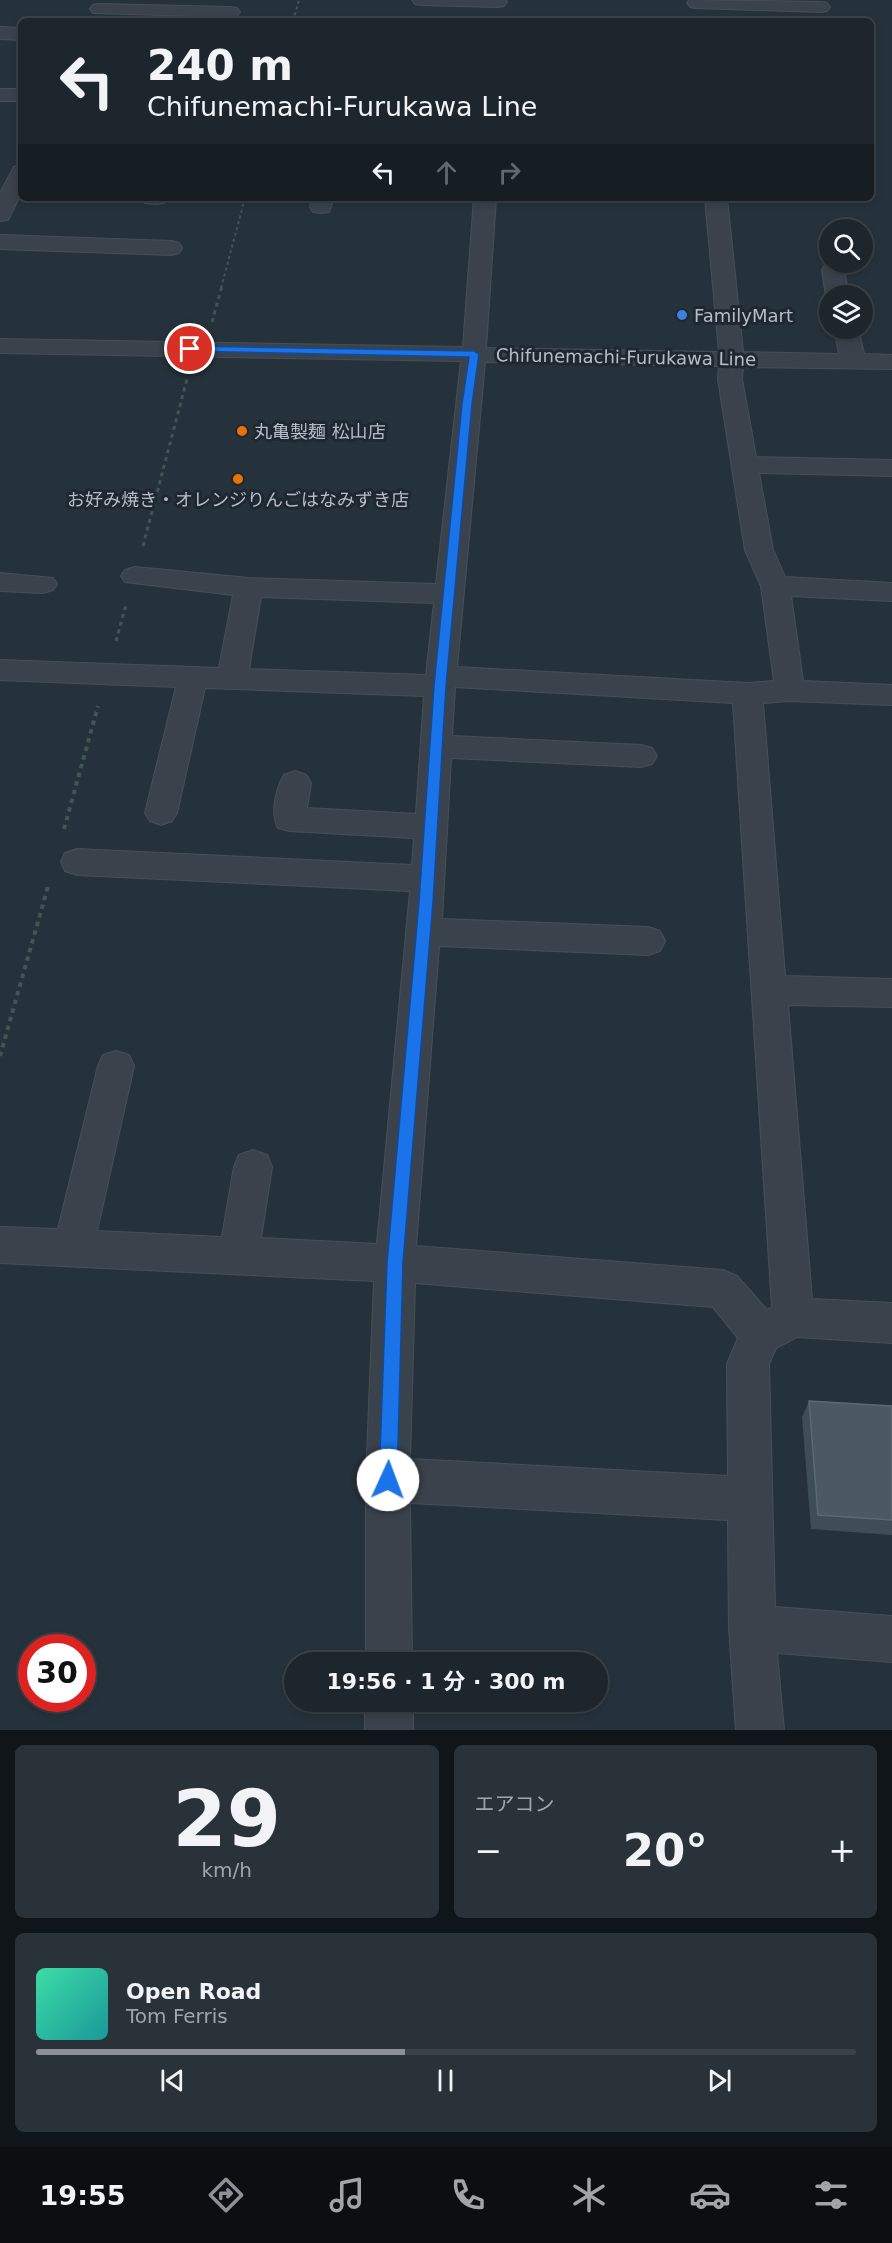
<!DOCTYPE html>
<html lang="ja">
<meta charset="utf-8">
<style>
body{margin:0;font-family:"DejaVu Sans","Noto Sans JP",sans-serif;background:#293238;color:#f1f3f6;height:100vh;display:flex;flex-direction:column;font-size:22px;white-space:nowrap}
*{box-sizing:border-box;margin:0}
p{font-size:20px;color:#a0a5a9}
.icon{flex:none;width:33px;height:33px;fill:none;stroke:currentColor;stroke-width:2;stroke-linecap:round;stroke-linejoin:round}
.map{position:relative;height:1730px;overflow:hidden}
.side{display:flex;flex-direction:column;gap:15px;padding:15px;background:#0f1518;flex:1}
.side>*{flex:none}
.guide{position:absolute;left:18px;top:18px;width:856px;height:183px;border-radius:9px;box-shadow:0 3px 9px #0003,0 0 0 2px #3a4348;background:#1c262c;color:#f1f3f6;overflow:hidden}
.buttons{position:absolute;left:819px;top:219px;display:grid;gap:12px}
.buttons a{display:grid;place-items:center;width:54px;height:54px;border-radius:50%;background:#1c262c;box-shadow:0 3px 9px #0003,0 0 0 2px #3a4348;font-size:30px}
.speed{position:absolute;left:18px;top:1634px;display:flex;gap:12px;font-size:30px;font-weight:700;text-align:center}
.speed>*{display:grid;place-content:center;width:78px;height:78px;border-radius:50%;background:#1c262c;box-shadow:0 3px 9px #0003,0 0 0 2px #3a4348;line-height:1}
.speed .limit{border:9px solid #d22;background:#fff;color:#111}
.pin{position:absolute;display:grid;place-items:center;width:51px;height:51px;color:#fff;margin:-26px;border:3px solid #fff;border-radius:50%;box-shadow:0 2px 6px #0007}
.me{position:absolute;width:66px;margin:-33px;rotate:2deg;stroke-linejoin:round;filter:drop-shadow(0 0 4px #0008)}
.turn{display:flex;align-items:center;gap:21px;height:126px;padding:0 30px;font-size:27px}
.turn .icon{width:78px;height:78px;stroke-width:2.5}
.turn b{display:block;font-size:42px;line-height:51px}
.lanes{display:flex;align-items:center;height:57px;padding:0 30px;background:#0003;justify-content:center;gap:30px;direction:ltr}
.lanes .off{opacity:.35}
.big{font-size:45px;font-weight:700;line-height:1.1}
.side .card{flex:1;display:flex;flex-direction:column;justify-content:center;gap:9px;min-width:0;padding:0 21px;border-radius:9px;background:#293238}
.side .dial{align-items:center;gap:0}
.dial b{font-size:78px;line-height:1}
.song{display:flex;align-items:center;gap:18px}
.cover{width:72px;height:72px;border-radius:9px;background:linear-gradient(135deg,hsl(160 70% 55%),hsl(180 70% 35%))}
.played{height:6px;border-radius:3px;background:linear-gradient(90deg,#8c9099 45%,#3a4348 45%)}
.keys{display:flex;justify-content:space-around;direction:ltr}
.heat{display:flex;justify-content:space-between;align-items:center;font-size:33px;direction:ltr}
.side .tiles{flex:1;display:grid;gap:15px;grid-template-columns:1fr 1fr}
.card:last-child{grid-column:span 2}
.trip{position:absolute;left:284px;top:1652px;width:324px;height:60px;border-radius:30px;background:#1c262c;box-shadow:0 3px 9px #0003,0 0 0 2px #3a4348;font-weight:700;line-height:60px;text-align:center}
.menu{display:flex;height:96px;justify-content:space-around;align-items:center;background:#0b0f12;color:#a0a5a9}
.menu .icon{width:42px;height:42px}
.menu .active{color:#8c9099}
.menu b{font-size:27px;color:#f1f3f6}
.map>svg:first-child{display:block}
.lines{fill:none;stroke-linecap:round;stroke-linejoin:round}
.minor-casing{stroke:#464f58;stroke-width:2}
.path-far2{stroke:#415554;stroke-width:2;stroke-dasharray:3 3;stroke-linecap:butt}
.path-far1{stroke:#415554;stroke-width:3;stroke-dasharray:4 4;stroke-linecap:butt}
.path{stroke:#415554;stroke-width:4;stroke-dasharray:4.5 4.5;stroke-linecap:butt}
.minor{fill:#3a434c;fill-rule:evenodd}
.wall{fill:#3e4d57}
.building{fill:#4b5963;stroke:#5b6973;stroke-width:1.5}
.route{fill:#1a73e8;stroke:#114b97;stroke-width:1.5}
.shop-dot{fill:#3f7fe0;stroke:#1f2831;stroke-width:2}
.food-dot{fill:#e8710a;stroke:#1f2831;stroke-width:2}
.labels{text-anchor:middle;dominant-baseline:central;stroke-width:6;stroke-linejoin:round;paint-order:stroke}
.far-poi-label{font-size:18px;fill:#b5bec7;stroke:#1f2831;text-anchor:start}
.far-street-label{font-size:18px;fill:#b5bec7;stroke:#1f2831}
</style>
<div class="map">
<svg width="892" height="1730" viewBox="0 0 892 1730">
<rect width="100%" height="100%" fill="#26323b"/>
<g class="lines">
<defs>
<path id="minor" d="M412,0H506L507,2L504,6L498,7L421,5L415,4Z
M689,0L821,2L827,3L830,7L827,11L821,12L696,8L690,7L687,3Z
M99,4L231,7L237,8L240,12L237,16L231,17L93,13L90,9L93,5Z
M0,27L21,28V40L0,39Z
M0,89H21V101H0Z
M21,165V193L8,220L0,221V193L14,167Z
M142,198H167L164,203L156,204L145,203Z
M312,198H334L329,212L321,213L313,212L310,207Z
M474,198H496L486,348L719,352L705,198H727L743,352L839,354L834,328H858L864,354L892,355V369L743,367L742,379L756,457L892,460V476L759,473L773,550L785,577L892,583V601L791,596L803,681L892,685V705L790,701L763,703L785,976L892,979V1007L788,1005L812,1299L892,1303V1343L797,1337L776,1348L769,1364L775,1607L892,1616V1662L777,1653L784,1730H736L729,1628L728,1520L410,1503L412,1662H366V1480L374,1281L0,1263V1227L58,1229L98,1066L103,1055L116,1051L129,1055L134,1066L97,1231L222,1237L234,1167L239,1155L253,1150L267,1155L272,1167L261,1238L377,1244L410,891L77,875L65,871L61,862L65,853L77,849L412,865L414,838L289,831L278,828C270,813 276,789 284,775L295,771L306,775L311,783L307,808L416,814L424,696L205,688L177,813L172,821L161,825L150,821L145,813L176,687L0,680V660L219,668L233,595L125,582L121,576L125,570L135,567L249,578L436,584L461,361L0,353V339L463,347ZM485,362L719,366L718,379L745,550L761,586L774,681L747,683L457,667ZM261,597L434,603L426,675L249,669ZM455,687L733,703L772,1307L767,1310L737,1276L723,1270L416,1246L439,946L648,955L660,951L665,941L660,931L648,927L442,919L451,758L641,767L652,764L657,756L652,748L641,745L452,736ZM415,1283L713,1307L738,1338L727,1364L728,1476L410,1459Z
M0,235L171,241L179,243L182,248L179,253L171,255L0,249Z
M833,263L841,265L844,270L849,296H830V300L826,296L822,270L825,265Z
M0,573L53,578L57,584L53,590L43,593L0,591Z
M365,1701H413V1730H365Z"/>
</defs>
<!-- minor casing -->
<use href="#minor" class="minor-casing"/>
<!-- path-far2 -->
<path class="path-far2" d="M293,21L299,0
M221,288L245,198"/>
<!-- path-far1 -->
<path class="path-far1" d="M212,322L222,286
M143,546L187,379
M116,641L126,605"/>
<!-- path -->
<path class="path" d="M64,829L98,706
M0,1056L49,883"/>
<!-- minor -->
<use href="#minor" class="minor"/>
</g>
<!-- wall -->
<path class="wall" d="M872,64L875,78L872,95Z
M809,1401L892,1406V1535L811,1529L802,1417Z"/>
<!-- building -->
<path class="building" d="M872,64L875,78H872Z
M809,1401L892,1406V1520L818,1515Z"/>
<!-- route -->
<path class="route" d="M190,346L474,351L479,354L472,404L446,686L433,902L403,1263L397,1480L395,1486L388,1489L382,1486L379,1480L387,1263L419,902L434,686L462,404L469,357L186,351V347Z"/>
<!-- markers -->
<circle class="shop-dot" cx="682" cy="315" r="6"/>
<g class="food-dot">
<circle cx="242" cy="431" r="6"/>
<circle cx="238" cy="479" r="6"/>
</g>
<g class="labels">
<!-- far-poi labels -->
<g class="far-poi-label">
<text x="694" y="315">FamilyMart</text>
<text x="254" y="431">丸亀製麺 松山店</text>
<text x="238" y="499" text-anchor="middle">お好み焼き・オレンジりんごはなみずき店</text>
</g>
<!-- far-street labels -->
<g class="far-street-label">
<text transform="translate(626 357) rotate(1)">Chifunemachi-Furukawa Line</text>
</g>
</g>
</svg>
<div class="buttons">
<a><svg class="icon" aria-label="search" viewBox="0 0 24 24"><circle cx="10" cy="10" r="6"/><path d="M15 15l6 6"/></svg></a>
<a><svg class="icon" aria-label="layers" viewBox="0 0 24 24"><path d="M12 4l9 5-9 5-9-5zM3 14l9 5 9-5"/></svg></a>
</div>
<div class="speed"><div class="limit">30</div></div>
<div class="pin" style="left:190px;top:349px;background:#d93025"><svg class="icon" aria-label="arrive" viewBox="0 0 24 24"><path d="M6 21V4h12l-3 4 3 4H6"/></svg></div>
<svg class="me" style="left:388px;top:1480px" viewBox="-20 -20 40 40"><circle r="19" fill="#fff"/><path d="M0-13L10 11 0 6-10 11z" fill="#1a73e8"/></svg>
<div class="trip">19:56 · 1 分 · 300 m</div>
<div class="guide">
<div class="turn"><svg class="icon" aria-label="left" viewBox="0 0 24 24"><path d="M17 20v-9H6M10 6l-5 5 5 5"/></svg><div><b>240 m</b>Chifunemachi-Furukawa Line</div></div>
<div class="lanes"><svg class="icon" aria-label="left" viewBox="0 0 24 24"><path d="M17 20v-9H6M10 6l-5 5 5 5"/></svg><svg class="icon off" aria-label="ahead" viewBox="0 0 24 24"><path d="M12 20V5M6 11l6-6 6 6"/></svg><svg class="icon off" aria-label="right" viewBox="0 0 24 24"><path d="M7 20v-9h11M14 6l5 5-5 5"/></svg></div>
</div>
</div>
<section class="side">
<div class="tiles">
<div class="card dial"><b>29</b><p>km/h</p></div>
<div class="card"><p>エアコン</p>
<div class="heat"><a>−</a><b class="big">20°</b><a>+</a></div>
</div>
<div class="card">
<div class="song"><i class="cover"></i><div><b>Open Road</b><p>Tom Ferris</p></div></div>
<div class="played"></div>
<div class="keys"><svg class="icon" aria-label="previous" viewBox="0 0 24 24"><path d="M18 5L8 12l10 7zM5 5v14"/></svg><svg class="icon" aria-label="pause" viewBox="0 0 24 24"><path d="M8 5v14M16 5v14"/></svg><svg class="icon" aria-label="next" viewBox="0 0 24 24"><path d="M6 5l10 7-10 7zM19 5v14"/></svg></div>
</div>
</div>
</section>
<nav class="menu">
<b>19:55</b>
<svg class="icon active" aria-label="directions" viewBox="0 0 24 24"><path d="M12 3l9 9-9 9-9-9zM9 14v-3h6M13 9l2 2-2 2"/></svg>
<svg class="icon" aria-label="music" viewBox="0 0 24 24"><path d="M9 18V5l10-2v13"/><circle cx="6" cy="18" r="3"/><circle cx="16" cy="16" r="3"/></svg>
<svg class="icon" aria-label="phone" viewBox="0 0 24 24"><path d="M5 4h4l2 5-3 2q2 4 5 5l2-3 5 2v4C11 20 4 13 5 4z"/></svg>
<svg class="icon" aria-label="climate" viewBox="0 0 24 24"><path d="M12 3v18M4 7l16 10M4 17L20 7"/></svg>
<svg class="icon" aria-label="car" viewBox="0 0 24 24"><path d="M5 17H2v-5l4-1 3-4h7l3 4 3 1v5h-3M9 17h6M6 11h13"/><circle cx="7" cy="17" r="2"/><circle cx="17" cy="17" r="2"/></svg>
<svg class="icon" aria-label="filters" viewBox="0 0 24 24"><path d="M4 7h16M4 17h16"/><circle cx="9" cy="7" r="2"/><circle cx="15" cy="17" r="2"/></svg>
</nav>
